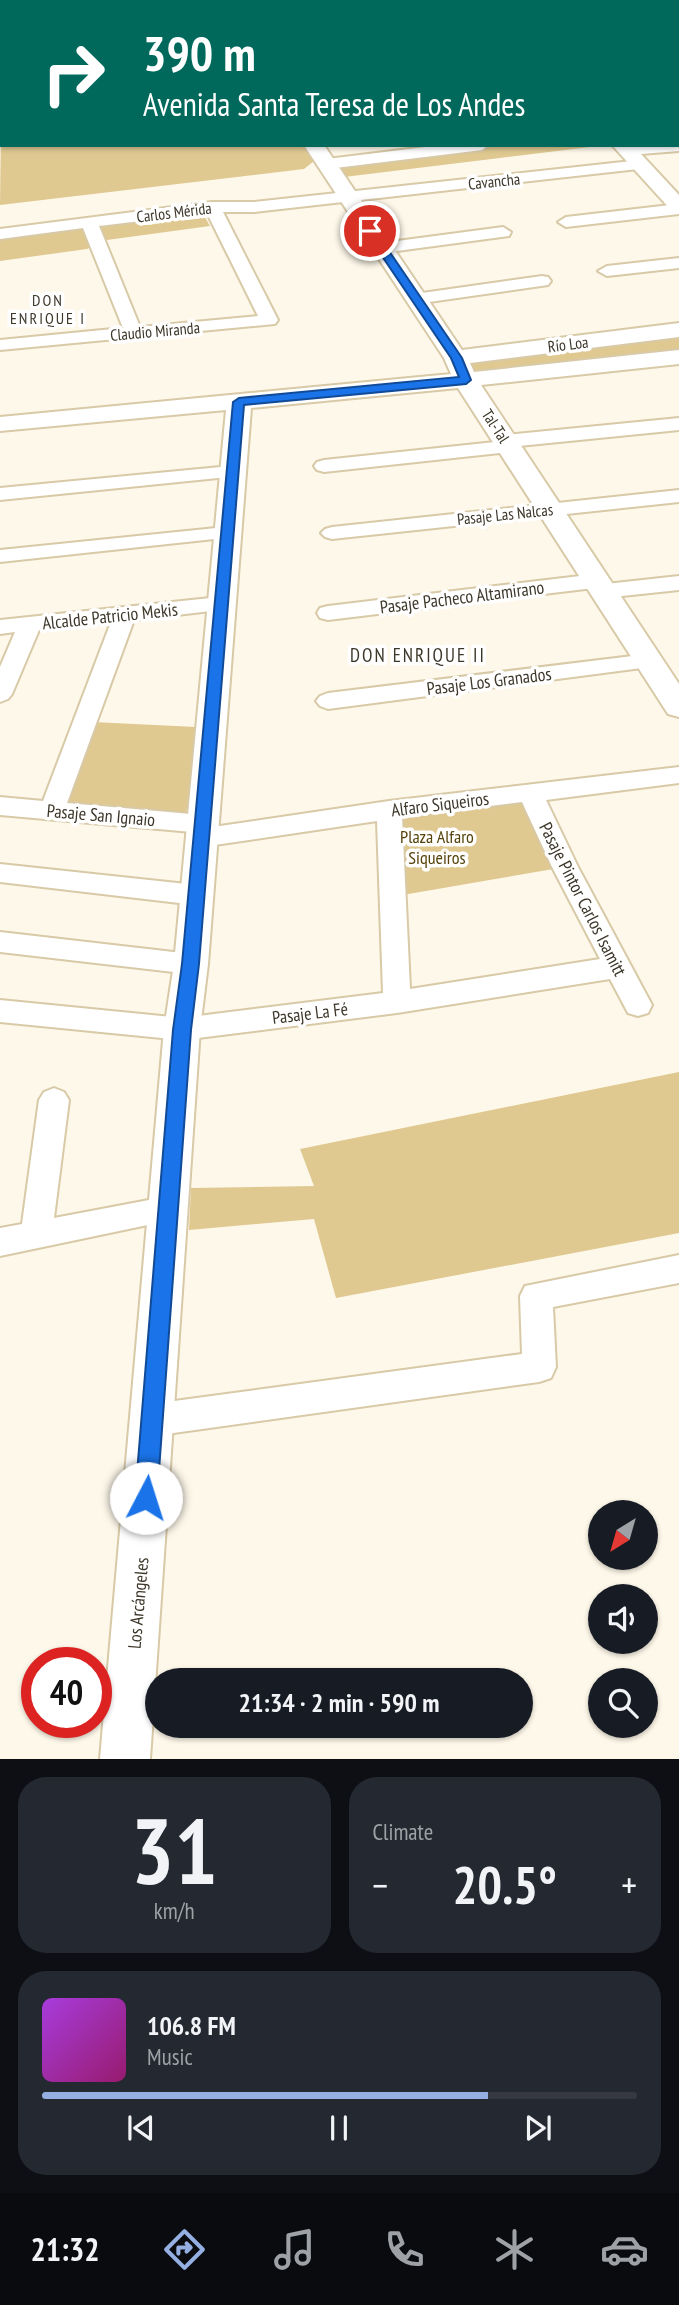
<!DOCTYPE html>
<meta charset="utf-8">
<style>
body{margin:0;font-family:"PT Sans Narrow",sans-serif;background:#242831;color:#f1f3f6;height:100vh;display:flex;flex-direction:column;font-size:26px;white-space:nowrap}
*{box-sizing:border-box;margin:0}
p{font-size:23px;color:#9ea1a6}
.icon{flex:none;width:38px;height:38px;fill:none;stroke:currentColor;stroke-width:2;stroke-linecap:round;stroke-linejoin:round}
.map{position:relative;height:1759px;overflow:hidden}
.panel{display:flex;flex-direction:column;gap:18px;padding:18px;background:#0d0f14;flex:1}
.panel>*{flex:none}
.top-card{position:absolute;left:0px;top:0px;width:679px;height:147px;box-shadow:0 2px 5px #0004;background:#00695c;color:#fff;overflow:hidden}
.needle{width:46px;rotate:217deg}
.fabs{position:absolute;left:588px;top:1500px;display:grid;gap:14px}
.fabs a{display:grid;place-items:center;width:70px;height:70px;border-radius:50%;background:#171b24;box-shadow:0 2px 5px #0004;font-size:35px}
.speed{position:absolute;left:21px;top:1647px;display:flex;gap:14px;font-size:35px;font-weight:700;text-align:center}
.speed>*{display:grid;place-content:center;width:91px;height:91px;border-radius:50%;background:#171b24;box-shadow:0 2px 5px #0004;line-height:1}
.speed .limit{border:10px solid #d22;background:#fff;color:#111}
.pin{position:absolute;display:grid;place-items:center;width:60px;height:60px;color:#fff;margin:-30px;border:4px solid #fff;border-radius:50%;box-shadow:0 2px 7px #0007}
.me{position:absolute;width:77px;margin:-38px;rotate:5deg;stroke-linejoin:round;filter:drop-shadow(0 0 5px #0008)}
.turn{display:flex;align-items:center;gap:24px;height:147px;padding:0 28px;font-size:32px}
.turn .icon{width:91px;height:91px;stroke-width:2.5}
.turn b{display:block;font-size:49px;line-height:60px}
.big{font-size:52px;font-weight:600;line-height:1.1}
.panel .card{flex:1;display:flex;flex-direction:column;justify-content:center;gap:10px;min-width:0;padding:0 24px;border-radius:28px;background:#242831}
.panel .dial{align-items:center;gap:0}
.dial b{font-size:91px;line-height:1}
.song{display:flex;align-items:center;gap:21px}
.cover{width:84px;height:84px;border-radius:10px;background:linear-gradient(135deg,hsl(280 70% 55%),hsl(320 70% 35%))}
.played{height:7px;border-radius:4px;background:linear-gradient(90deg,#95afe2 75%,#363941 75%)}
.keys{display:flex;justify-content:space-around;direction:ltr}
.heat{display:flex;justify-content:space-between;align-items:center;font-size:38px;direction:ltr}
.panel .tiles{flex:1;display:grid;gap:18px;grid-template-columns:1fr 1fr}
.card:last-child{grid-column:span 2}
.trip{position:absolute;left:145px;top:1668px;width:388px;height:70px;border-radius:35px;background:#171b24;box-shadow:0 2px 5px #0004;font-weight:600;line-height:70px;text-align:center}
.menu{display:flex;height:112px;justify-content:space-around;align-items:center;background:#090b0e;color:#9ea1a6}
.menu .icon{width:49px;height:49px}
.menu .active{color:#95afe2}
.menu b{font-size:32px;color:#f1f3f6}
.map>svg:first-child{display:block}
.built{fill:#fdefcd}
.green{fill:#dfc991}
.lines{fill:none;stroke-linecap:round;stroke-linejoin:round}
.minor-casing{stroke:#d8c9a7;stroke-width:4}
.tertiary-casing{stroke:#d8c9a7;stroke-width:4}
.minor{fill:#fff;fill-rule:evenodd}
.tertiary{fill:#fff;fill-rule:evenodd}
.route{fill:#1a73e8;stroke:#114b97;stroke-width:2}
.labels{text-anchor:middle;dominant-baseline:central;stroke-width:7;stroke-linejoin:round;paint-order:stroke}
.far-street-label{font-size:16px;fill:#3d372a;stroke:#fff}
.far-neighbourhood-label{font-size:16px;letter-spacing:2px;fill:#3d372a;stroke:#fff}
.street-label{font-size:18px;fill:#3d372a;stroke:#fff}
.park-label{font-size:18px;fill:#56430b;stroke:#fff}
.neighbourhood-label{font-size:19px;letter-spacing:2px;fill:#3d372a;stroke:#fff}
</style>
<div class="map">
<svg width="679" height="1759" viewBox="0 0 679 1759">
<rect width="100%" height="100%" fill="#fef8ea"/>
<!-- built -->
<path class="built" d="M0,0H209L210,2H2L0,49Z"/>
<!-- green -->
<path class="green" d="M2,48V145H304L314,161L304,169L0,205Z
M482,145H606L336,178L327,164Z
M202,212L210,226L107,240L87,249L0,261V238Z
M679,331V353L474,371L469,360Z
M93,722L196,727L186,816L61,807Z
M530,792L565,867L391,897L389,810Z
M679,1072V1233L336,1298L314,1219L189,1230L191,1188L314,1186L300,1149Z"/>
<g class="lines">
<defs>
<path id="minor" d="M378,0H407L377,2Z
M500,0H529L499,2Z
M677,53H679V61H677Z
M677,94H679V102H677Z
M442,145H489L482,150L327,169L319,164L327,159Z
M641,160L649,165L647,168L254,212H223L278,320L275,324L0,350V340L123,328L83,228L0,239V229L212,202H254ZM207,213L258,316L140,327L99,226Z
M679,204V214L566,227L558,222L566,217Z
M503,227L511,232L509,236L382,253L374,248L382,243Z
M679,258V268L607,276L598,271L607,266Z
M542,276L548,277L551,281L548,285L415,304L406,299L415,294Z
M679,418V430L519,446L516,450L509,452L324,472L317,470L314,466L317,462L324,460L495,442L498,437L505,435Z
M231,466L238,468L241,472L238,476L0,500V488Z
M679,490V502L332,539L325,537L321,533L325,529L332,527Z
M226,527L233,529L237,533L233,537L0,562V550Z
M597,574L605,576L608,581L606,584L679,576V590L603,598L595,596L592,591L594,588L328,620L320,618L317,613L320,608L328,606Z
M220,597L228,599L231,604L228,609L134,620L67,803L202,815L211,818L215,824L213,827L389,801L679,767V783L546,800L578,867L652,1005L648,1013L638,1016L628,1013L610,979L397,1013L182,1040L0,1022V1000L182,1018L383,993L377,821L201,847L192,844L188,838L192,832L0,815V797L43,801L111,622L39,630L12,694L8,699L0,702V667L15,632L0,634V620ZM522,802L552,867L600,959L410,989L402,817Z
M649,654L657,656L661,661L657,666L328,709L320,706L316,701L320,696L328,693Z
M0,864L196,885L205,888L209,895L205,902L196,905L0,882Z
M0,932L191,954L201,957L205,964L201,971L191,974L0,952Z
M54,1088L64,1092L69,1100L54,1218L170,1196L181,1200L186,1209L181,1218L0,1256V1228L22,1224L39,1100L44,1092Z
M679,1255V1283L553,1307L556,1367L551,1378L539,1382L152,1436L140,1431L135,1420L140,1409L152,1404L522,1354L520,1296L525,1286Z"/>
<path id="tertiary" d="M211,0H227L228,2H212Z
M476,0H493L494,2H477Z
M677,139L679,151L641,154L679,195V213L672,211L612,145H677Z
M304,145H324L462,350L679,323V337L470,363L474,372L679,350V364L481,385L679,684V717L668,714L458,388L251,408L208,964L200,1029L150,1759H100L164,1029L174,964L226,410L0,431V417L451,374L444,358Z"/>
</defs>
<!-- minor casing -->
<use href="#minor" class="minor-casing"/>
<!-- tertiary casing -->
<use href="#tertiary" class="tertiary-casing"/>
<!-- minor -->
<use href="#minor" class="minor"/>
<!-- tertiary -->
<use href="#tertiary" class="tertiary"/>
</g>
<!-- route -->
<path class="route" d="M370,228L374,229L462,358L471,380L466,384L244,405L199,964L191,1030L157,1498L154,1506L146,1509L138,1506L135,1498L173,1030L182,964L233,402L239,398L459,377L451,358L365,231Z"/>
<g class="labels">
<!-- far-street labels -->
<g class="far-street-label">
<text transform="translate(494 181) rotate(-6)">Cavancha</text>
<text transform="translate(174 212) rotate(-7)">Carlos Mérida</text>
<text transform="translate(155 331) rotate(-5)">Claudio Miranda</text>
<text transform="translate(568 344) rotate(-7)">Río Loa</text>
<text transform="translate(496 426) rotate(57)">Tal-Tal</text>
<text transform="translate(505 514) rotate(-6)">Pasaje Las Nalcas</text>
</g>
<!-- far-neighbourhood labels -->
<g class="far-neighbourhood-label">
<text x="48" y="300">DON<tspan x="48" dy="18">ENRIQUE I</tspan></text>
</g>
<!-- street labels -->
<g class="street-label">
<text transform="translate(462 597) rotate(-7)">Pasaje Pacheco Altamirano</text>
<text transform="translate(110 616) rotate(-6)">Alcalde Patricio Mekis</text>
<text transform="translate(489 681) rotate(-7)">Pasaje Los Granados</text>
<text transform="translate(440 804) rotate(-7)">Alfaro Siqueiros</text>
<text transform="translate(101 815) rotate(5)">Pasaje San Ignaio</text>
<text transform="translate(583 899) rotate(63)">Pasaje Pintor Carlos Isamitt</text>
<text transform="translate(310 1013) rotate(-7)">Pasaje La Fé</text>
<text transform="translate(138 1603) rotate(-85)">Los Arcángeles</text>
</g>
<!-- park labels -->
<g class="park-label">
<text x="437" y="836">Plaza Alfaro<tspan x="437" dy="21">Siqueiros</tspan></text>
</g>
<!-- neighbourhood labels -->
<g class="neighbourhood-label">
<text x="418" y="655">DON ENRIQUE II</text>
</g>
</g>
</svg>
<div class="fabs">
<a><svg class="needle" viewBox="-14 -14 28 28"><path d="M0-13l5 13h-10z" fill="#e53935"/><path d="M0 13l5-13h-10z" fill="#9ea1a6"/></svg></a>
<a><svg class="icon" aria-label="sound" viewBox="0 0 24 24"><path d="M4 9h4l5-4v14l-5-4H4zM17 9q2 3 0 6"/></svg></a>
<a><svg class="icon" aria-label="search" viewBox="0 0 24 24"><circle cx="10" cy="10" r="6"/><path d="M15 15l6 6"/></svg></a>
</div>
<div class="speed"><div class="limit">40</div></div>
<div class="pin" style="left:370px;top:231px;background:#d93025"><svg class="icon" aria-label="arrive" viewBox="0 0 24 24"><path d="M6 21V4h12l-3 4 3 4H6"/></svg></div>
<svg class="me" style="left:146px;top:1498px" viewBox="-20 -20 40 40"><circle r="19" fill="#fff"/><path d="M0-13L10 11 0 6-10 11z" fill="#1a73e8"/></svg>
<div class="trip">21:34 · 2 min · 590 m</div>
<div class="top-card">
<div class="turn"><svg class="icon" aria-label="right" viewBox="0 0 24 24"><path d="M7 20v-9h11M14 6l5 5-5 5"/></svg><div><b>390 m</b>Avenida Santa Teresa de Los Andes</div></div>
</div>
</div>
<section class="panel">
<div class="tiles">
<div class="card dial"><b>31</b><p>km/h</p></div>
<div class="card"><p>Climate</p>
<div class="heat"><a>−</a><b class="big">20.5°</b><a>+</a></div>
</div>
<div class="card">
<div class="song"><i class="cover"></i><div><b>106.8 FM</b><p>Music</p></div></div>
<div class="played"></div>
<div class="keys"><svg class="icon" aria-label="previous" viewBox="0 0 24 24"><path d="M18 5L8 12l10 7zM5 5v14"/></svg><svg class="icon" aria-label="pause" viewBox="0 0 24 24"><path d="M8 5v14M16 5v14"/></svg><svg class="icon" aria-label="next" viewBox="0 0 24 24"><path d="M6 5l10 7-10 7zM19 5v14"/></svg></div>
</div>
</div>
</section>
<nav class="menu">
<b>21:32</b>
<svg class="icon active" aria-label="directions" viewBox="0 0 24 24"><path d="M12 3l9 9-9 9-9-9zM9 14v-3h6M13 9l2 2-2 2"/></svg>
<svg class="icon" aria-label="music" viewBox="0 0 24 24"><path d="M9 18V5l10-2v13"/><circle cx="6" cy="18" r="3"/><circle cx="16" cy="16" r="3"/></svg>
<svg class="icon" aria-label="phone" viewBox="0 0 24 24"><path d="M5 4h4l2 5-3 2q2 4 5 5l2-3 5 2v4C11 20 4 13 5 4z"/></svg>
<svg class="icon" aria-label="climate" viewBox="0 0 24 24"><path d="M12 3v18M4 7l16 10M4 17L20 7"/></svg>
<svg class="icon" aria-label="car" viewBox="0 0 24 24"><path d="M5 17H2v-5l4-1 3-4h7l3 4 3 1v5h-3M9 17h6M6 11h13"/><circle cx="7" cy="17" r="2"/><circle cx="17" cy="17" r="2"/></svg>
</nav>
